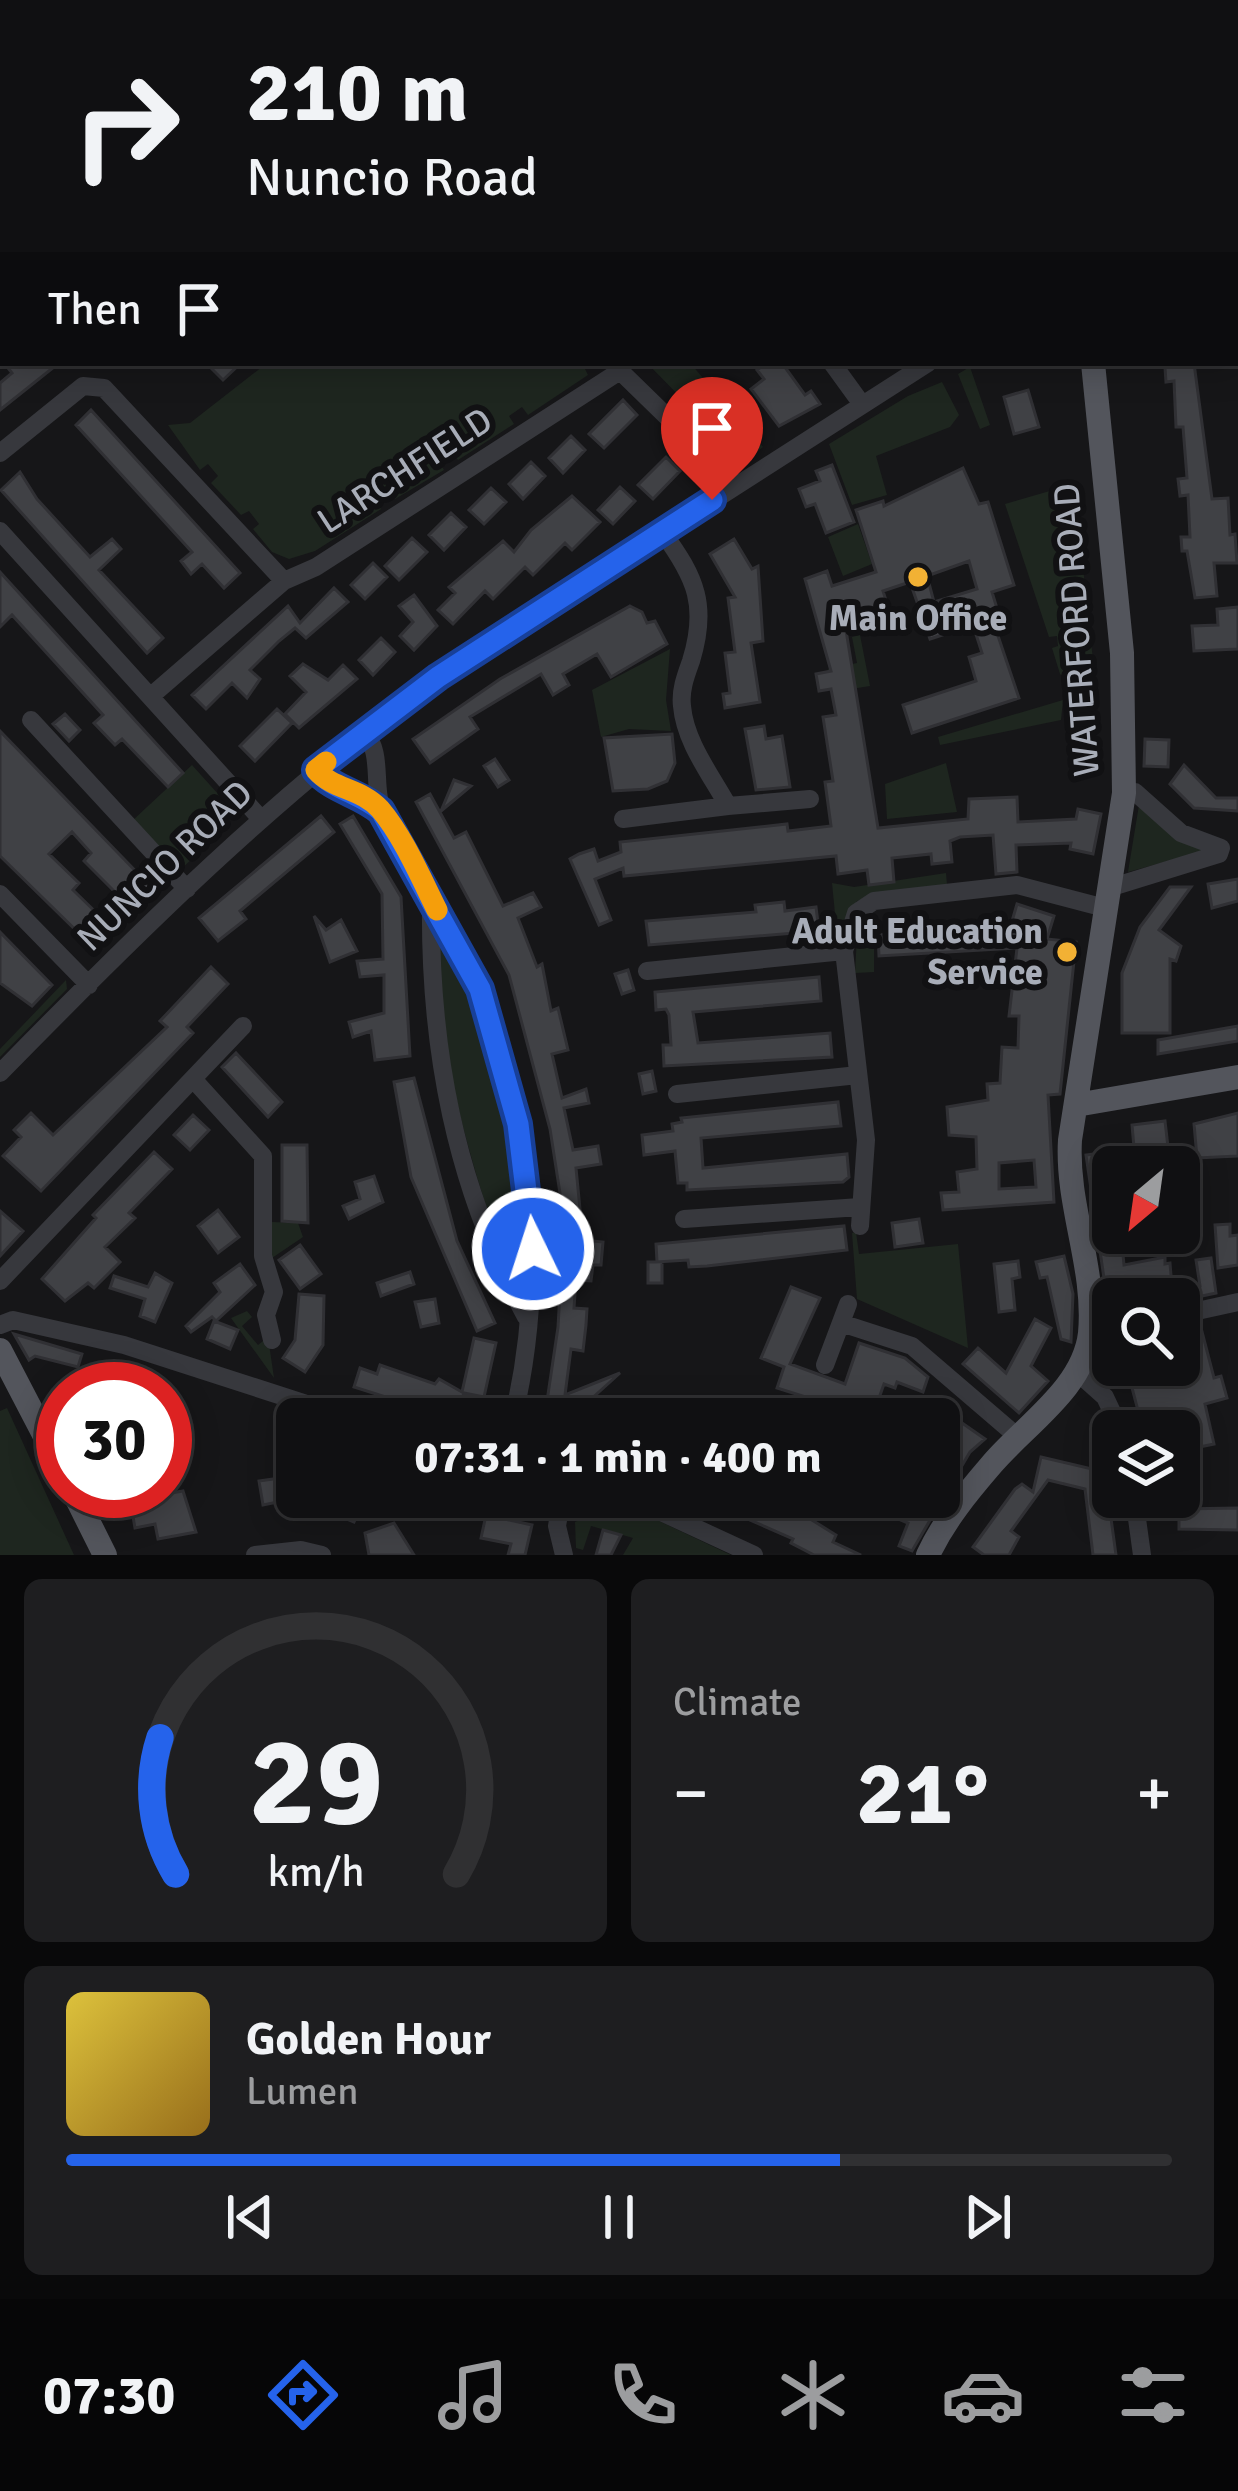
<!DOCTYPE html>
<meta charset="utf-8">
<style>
body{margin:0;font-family:Signika,sans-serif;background:#1e1e20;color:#f1f3f6;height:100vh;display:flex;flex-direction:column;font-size:45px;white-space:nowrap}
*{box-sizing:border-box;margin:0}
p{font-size:39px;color:#9c9d9f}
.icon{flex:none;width:66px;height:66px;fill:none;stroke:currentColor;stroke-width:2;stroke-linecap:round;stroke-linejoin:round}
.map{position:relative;height:1555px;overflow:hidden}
.panel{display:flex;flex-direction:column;gap:24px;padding:24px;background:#09090a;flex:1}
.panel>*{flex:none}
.guide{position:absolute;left:0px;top:0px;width:1239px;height:366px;box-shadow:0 6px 30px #0003,0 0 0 3px #303032;background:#101012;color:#f1f3f6;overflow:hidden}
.needle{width:78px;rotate:209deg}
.tools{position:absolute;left:1092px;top:1146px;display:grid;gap:24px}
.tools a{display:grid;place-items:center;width:108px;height:108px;border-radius:18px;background:#101012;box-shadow:0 6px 30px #0003,0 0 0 3px #303032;font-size:60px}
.speed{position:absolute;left:36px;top:1362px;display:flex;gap:24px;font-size:60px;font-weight:700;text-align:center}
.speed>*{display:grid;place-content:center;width:156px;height:156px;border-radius:50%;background:#101012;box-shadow:0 6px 30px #0003,0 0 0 3px #303032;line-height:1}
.speed .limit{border:18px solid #d22;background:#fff;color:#111}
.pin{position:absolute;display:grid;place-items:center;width:102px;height:102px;color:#fff;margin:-123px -51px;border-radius:50% 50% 50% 0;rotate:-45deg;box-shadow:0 0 12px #0007}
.pin .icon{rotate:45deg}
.me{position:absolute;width:132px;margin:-66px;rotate:356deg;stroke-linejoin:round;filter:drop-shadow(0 0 9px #0008)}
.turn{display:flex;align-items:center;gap:42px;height:252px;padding:0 48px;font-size:54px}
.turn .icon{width:156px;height:156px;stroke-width:2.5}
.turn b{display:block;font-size:84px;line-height:102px}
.then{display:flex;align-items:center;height:114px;padding:0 48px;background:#0003;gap:24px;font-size:45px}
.big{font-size:90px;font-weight:700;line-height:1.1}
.panel .card{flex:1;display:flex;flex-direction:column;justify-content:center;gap:18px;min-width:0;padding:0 42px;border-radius:18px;background:#1e1e20}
.panel .dial{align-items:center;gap:0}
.dial svg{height:312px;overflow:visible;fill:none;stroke:#303032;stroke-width:7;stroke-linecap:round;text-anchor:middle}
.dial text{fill:#f1f3f6;stroke:none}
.song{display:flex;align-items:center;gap:36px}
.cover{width:144px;height:144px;border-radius:18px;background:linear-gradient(135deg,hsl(50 70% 55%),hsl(40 70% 35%))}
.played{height:12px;border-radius:6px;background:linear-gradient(90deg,#2563eb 70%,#303032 70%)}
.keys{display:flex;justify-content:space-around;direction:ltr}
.heat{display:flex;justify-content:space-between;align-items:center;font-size:66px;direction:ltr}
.panel .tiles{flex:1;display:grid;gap:24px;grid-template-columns:1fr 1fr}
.card:last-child{grid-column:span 2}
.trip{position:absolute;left:276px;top:1398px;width:684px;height:120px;border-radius:18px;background:#101012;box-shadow:0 6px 30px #0003,0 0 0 3px #303032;font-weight:700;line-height:120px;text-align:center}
.menu{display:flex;height:192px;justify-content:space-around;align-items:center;background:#060607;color:#9c9d9f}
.menu .icon{width:84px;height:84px}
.menu .active{color:#2563eb}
.menu b{font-size:54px;color:#f1f3f6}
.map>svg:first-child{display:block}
.green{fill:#1e261f}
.building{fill:#404145;stroke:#303034;stroke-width:3;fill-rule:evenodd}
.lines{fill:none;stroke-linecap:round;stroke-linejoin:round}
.minor{stroke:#37383d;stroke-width:18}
.major{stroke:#53555c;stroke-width:24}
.route-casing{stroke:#184099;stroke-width:30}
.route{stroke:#2563eb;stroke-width:21}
.slow{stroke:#f59e0b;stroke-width:21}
.poi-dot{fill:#f2b134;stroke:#111113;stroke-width:4.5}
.labels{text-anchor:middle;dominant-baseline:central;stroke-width:12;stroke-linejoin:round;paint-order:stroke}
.street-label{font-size:36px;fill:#a8adb8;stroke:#111113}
.poi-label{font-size:36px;font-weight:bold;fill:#a8adb8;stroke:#111113}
</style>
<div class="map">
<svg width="1238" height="1555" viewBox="0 0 1238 1555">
<rect width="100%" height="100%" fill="#161618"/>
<!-- green -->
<path class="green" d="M381,0H876L378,3Z
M267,363H582L588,375L528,415L522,407L509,416L514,424L458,460L452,452L439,462L444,470L395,499L390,494L377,502L381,509L315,551L289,559L272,552L253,529L259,524L249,511L241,515L211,483L218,476L208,464L200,470L168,425L190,423Z
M647,363H690L763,447L753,455L737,438L727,445Z
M970,367L990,425L980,429L958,374Z
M942,382L959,415L950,427L876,456L887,495L852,505L829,444L908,396Z
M1074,484L1096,688L1085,698L1060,674L1052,648L1058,646L1057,636L1049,637L1005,504Z
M858,524L872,564L843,576L828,537Z
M860,635L870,686L832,692L828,669L857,663L852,637Z
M670,649L666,700L671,731L629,729L601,737L592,690Z
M1063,700L1061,720L940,745L938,737Z
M946,763L957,812L887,819L885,784Z
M192,765L228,805L230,823L178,872L132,821Z
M1139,805L1205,851L1128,872Z
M946,873L947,885L857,901L837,934L832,883L854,887Z
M874,934V972L855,973L857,936Z
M449,937C505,1040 523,1153 526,1269L508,1271C470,1162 437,1055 439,939Z
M66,980L67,989L0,1057V1049Z
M272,1222L298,1223L303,1237L272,1258Z
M856,1232L859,1254L958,1244L968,1348L857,1299L852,1233Z
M247,1311L252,1317L242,1326L258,1345L268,1337L274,1378L231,1318Z
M7,1408L74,1555H0V1411Z
M601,1510L657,1520L731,1555H623L633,1538L591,1526L583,1550L576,1548L575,1522Z"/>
<!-- building -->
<path class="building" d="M4,363H59L0,410V383L12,373Z
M206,363H241L223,380Z
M766,363H782L805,395L811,391L820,404L779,426L751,389L764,379L757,370Z
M1171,363H1194L1212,499L1228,498L1230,535L1235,534L1237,563H1214L1217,596L1195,598L1187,551H1182L1181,537H1190L1188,495L1180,496L1178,479L1187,478L1183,427H1176L1174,381L1166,382L1165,368Z
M1028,390L1039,427L1014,434L1004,397Z
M623,400L637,415L604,448L589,434Z
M91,410L240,573L224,588L202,564L191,574L181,561L192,552L76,425Z
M571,436L585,450L563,473L549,458Z
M666,457L680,471L653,499L638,485Z
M531,462L545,476L523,499L509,484Z
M832,465L854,522L826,533L815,504L806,507L799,489L820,481L816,471Z
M963,468L979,504L988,502L1014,585L992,592L999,615L992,618L1019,698L912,733L903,705L976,681L969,657L982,653L973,625L930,639L910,582L883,591L889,610L845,624L878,828L968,819L969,799L1017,797L1018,822L1076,819L1078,809L1101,814L1093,854L1070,849L1071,843L1016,845L1017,872L996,874L993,835L960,837L950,841L952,862L932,864L931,854L892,858L894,882L869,885L867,870L838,874L836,856L624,876L623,868L595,879L611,920L599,925L570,859L579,854L594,849L598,861L621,852L620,842L787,824L788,831L831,826L825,782L833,781L823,717L836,715L831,689L819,691L816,674L831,671L805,579L827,571L832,586L876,572L856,510L883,501L884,506ZM969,561L977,589L934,602L927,576Z
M20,472L37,499L90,557L112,539L121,549L99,570L163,638L147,653L1,490Z
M620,487L635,501L613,524L598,510Z
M491,488L506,502L484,524L469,510Z
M572,496L600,522L572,550L565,543L533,575L525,567L493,599L485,591L453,624L438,610L455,593L449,587L503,541L514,552L531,530Z
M451,513L466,527L444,550L429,535Z
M412,538L427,552L399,580L385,566Z
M734,539L752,569L758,566L763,641L751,643L760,702L725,708L723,694L730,693L725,653L735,652L728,598L735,597L710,554Z
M373,563L387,577L365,599L351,585Z
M0,572L183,773L168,787L122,739L115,745L94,723L103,715L12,615L0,627Z
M334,588L348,602L306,638L295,628L279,641L250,670L260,679L247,698L232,683L206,709L192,695L288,606L300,623Z
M414,595L437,626L414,650L400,636L413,622L399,606Z
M630,606L642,612L647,623L655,621L667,644L611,677L597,654L563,674L569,685L553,695L541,674L470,717L478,729L430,763L413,739L500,679Z
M1238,607V649L1194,651L1192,626L1218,625L1217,609Z
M381,638L395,652L373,675L359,660Z
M303,664L328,680L343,665L357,679L299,728L285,714L306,692L290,676Z
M277,709L292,723L255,761L240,746Z
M65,714L80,730L69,741L53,724Z
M764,726L766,739L782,736L790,787L756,790L745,729Z
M0,731L151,887L131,908L84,861L91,853L72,832L49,854L79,883L73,890L110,926L92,946L0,856Z
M672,734L675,763L667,781L648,789L613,791L604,738Z
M1145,739L1169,740L1168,767L1144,766Z
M495,759L509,780L498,787L484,766Z
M1184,765L1216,798H1238V811L1194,808L1170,784Z
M454,780L471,786L441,811Z
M430,794L454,838L466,832L503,906L533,893L541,907L518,918L537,967L542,964L551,1011L558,1008L568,1050L552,1054L562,1098L586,1089L589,1103L564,1108L573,1150L598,1146L601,1164L576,1168L583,1240L603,1242L601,1265H593L591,1281L576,1280L574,1308L587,1309L586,1325L583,1351L571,1349L565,1395L620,1373L569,1419L537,1416L539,1400L547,1401L558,1327L564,1219L550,1129L509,975L416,802Z
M321,816L334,832L240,911L246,919L218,941L199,918Z
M353,816L401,897L410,1056L375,1060L371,1031L353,1037L349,1022L384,1013V975L360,977L357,961L383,959L382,894L340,824Z
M1238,879V901L1212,908L1208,884Z
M1170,887H1191L1159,930L1181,946L1176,961L1170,959V1033H1122V973L1140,927Z
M784,902L785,911L816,907L819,931L649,945L646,921L756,912L755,905Z
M1017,904L1054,916L1047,939L1076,942L1060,1094L1048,1095L1054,1202L943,1210L941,1193L959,1192L957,1172L977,1169L976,1137L949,1135L947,1107L988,1100L987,1084L1000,1083L1002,1047L1018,1048L1019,1016H1009L1017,948L879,956L878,935L1010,928ZM1034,1160L1036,1187L999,1189V1163Z
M314,916L326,930L341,920L357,951L330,962Z
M0,932L52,985L32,1006L0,983Z
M211,967L228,984L187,1027L193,1033L41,1191L3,1156L21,1137L14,1130L31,1113L53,1135L167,1027L160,1021Z
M628,970L634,990L622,994L615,974Z
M819,977L821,1001L693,1012L698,1043L830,1033L832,1057L664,1066L663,1045H671L669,1015L666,1009L656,1010L655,992Z
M1238,1026V1041L1158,1054V1040Z
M236,1053L282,1102L268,1117L222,1067Z
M652,1071L656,1091L643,1094L639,1074Z
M414,1078L457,1241L495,1323L477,1331L411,1177L394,1082Z
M838,1102L841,1126L701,1138L703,1168L847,1154L849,1177L843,1182L687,1190V1183H678L675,1151L644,1155L642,1135L673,1131L672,1124L682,1122L681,1118Z
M1238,1113V1156L1197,1158L1194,1124Z
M193,1115L209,1130L190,1150L174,1135Z
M1165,1121L1170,1164L1146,1167L1144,1148H1134L1132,1125Z
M282,1145H307L308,1223L282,1221Z
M154,1152L172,1169L129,1213L135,1218L105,1247L120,1262L94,1288L88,1283L65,1301L42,1279L96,1218L93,1215Z
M1109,1152L1111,1198L1102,1199L1108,1233H1121L1124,1265L1165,1257V1264L1170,1263L1173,1299H1107L1086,1155Z
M374,1176L383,1202L349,1219L343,1206L360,1199L355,1182Z
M218,1210L239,1237L218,1253L198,1226Z
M0,1211L23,1231L0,1256Z
M919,1219L923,1243L895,1247L892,1223Z
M1230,1224V1236L1238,1235V1265L1218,1268L1215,1225Z
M844,1226L847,1250L707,1266L689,1267L688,1260L657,1262L656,1244Z
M300,1245L321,1274L300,1289L279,1260Z
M1064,1256L1073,1294L1071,1342L1061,1339L1047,1277L1040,1278L1036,1262Z
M1211,1258L1216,1293L1179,1301V1289L1200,1286L1196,1260Z
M1018,1261L1020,1277L1012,1279L1015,1310L999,1312L994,1264Z
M648,1262H662V1283H648Z
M240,1264L255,1285L216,1321L212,1317L191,1332L186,1326L220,1292L214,1283Z
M410,1272L414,1284L381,1296L377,1283Z
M155,1273L172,1283L155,1322L140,1316L145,1299L110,1288L114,1276L148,1287Z
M791,1287L820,1298L790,1364L845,1384L859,1343L905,1358L928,1377L923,1392L897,1382L895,1388L884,1384L872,1418L777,1388L784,1367L761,1358Z
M299,1294L324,1296L323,1345L305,1372L283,1358L295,1340Z
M435,1299L439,1323L421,1327L415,1302Z
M1035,1319L1051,1328L1031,1366L1048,1381L1019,1413L963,1364L978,1348L1006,1373Z
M214,1321L238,1330L230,1349L207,1339Z
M1200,1324L1214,1378L1221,1376L1227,1398L1205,1404L1214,1444L1190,1449L1179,1447V1417L1142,1426L1126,1365H1179V1328Z
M14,1334L82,1354L78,1367L35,1356L29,1360Z
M474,1338L496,1343L484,1397L464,1393L455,1419L354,1387L360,1368L377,1374L380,1365L435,1384L439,1379L462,1392Z
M939,1398L954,1411L952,1416L985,1439L970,1452L912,1551L899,1546L908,1523L896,1518L906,1497H939V1468L948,1453L939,1448Z
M1041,1457L1101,1471L1094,1497L1108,1496L1116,1555H1093L1085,1489L1048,1480L1011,1531L1019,1537L1009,1555H984L973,1547L1015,1489L1022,1484L1033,1492Z
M287,1477L289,1485L297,1484V1497H365L354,1522L297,1498L263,1505L259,1481Z
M183,1491L196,1532L158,1539L155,1524L135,1528L130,1500Z
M744,1497H775L836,1535L833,1542L861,1555H814L791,1543L793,1539L741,1516Z
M1238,1508V1530L1179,1529V1509Z
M486,1515L532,1525L525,1555H508L511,1544L481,1538Z
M394,1523L414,1555H369L365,1533Z
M603,1530L621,1535L611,1555H596Z"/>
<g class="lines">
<!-- minor -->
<path class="minor" d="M185,0L188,3
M261,0L263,3
M77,2L78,3
M0,93L3,96
M1236,99L1238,100
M832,363L861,403
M615,366L736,484
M0,453L83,386L104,388L284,581
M0,531L261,819
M151,696L284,581L316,567L620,371
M31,720L187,889
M364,731C385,756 370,787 385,817C414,874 451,927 478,986C537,1112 545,1285 513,1419
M316,770C333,790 360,793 381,811
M728,806L810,799
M623,819L728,806C711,775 685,742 682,706C680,690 686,675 691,661C708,606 696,578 663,533
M1109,888L1219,854L1221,848L1181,833L1135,792L1124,793
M0,894L89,985
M431,899C429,1048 455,1186 526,1317
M647,971L844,951
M0,1073C138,932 279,792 438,677L928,363
M193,1079L263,1156V1256L274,1292L266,1315L272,1340
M677,1094L858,1075
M684,1219L860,1207
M860,1226L866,1140L844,951L856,913L874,901L1017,885L1105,908
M0,1281L243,1026
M1179,1315L1238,1302
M841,1323L912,1346L1018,1437
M0,1325L13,1320L124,1345L353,1419
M825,1365L848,1304
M1077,1372L1105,1397L1121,1431
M562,1497L557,1526L564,1555
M600,1497L659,1511L754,1555
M1134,1497L1142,1555
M255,1555L301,1550L322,1555"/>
<!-- major -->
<path class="major" d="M1190,3L1192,0
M1076,1105L1238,1077
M0,1350L63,1471
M73,1491L105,1555
M928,1555C944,1521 967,1493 992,1464C1025,1425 1084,1388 1090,1333C1096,1267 1066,1206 1070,1140L1124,793L1122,653L1093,363"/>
</g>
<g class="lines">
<defs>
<path id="route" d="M533,1249L518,1124L480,989L381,811C360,793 333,790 316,770L438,677L712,500"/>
</defs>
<!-- route casing -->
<use href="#route" class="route-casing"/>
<!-- route -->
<use href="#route" class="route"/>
<!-- slow -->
<path class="slow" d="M326,762L316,770C333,790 361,788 380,809C403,836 421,878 437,910"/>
</g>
<!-- markers -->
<g class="poi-dot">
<circle cx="918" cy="577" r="12"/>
<circle cx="1067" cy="952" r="12"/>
</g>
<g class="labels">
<!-- street labels -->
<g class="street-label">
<text transform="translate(405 471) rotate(-33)">LARCHFIELD</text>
<text transform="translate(1077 630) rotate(-94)">WATERFORD ROAD</text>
<text transform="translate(165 866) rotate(-44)">NUNCIO ROAD</text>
</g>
<!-- poi labels -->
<g class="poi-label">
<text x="918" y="618">Main Office</text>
<text x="1043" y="931" text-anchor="end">Adult Education<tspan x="1043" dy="41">Service</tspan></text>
</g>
</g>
</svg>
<div class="tools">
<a><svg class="needle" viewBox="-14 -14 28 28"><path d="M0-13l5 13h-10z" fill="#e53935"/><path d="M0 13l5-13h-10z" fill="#9c9d9f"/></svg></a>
<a><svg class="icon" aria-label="search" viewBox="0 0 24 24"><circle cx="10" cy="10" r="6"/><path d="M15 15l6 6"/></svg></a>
<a><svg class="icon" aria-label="layers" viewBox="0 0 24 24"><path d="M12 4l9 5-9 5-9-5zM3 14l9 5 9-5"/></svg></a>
</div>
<div class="speed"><div class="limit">30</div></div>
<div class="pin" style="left:712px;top:500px;background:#d93025"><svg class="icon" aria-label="arrive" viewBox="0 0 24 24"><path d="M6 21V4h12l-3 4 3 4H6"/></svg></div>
<svg class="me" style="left:533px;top:1249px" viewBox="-20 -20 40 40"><circle r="17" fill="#2563eb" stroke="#fff" stroke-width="3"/><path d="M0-11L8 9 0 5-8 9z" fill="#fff"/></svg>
<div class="trip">07:31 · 1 min · 400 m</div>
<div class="guide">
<div class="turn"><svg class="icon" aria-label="right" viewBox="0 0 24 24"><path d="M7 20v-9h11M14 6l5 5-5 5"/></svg><div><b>210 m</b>Nuncio Road</div></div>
<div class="then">Then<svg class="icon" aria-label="arrive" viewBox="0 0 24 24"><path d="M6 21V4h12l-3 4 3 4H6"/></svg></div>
</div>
</div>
<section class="panel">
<div class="tiles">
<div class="card dial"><svg viewBox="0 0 100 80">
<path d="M14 69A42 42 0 1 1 86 69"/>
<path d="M14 69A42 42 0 0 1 10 34" stroke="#2563eb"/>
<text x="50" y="56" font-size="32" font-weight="700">29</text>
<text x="50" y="72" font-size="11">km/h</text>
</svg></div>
<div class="card"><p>Climate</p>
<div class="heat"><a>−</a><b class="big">21°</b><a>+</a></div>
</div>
<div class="card">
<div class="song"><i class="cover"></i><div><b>Golden Hour</b><p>Lumen</p></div></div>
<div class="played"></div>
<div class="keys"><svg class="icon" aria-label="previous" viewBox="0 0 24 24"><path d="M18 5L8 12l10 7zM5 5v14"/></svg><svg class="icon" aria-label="pause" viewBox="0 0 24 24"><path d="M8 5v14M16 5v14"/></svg><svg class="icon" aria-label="next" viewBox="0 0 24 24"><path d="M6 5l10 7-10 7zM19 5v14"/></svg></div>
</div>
</div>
</section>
<nav class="menu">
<b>07:30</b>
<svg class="icon active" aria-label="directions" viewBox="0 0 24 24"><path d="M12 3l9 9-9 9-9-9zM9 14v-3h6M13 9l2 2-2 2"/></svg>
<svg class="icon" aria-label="music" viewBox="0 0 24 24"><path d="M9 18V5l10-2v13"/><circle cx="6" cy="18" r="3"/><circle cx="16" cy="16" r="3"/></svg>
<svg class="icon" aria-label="phone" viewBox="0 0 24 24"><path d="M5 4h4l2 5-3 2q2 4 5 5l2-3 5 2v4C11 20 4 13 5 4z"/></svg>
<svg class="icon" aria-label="climate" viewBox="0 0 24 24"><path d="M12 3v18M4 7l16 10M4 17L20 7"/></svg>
<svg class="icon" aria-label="car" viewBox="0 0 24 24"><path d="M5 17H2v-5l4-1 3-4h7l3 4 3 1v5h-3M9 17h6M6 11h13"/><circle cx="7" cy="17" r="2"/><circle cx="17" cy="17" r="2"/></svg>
<svg class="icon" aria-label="filters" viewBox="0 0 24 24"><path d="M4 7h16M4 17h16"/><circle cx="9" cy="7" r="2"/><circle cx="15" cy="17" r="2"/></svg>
</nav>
